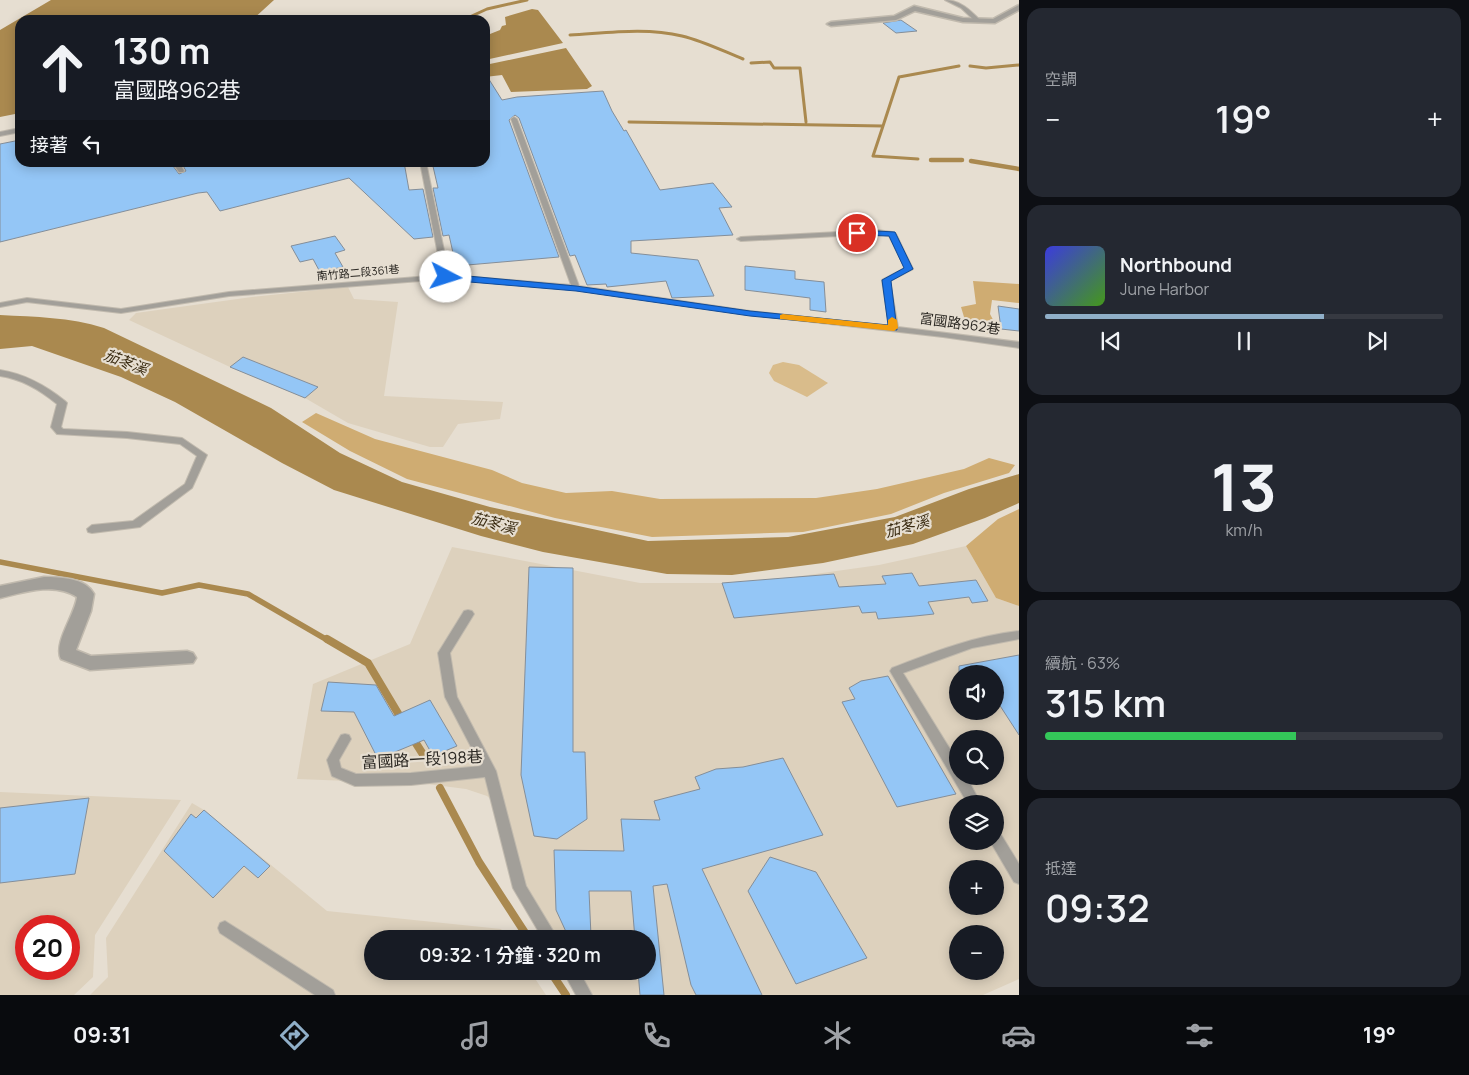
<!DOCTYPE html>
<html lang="zh-TW">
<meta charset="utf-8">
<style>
body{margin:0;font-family:Manrope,"Noto Sans TC",sans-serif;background:#242831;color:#f1f3f6;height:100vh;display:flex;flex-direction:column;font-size:19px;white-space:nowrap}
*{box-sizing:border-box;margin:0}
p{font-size:16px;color:#9ea1a6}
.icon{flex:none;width:28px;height:28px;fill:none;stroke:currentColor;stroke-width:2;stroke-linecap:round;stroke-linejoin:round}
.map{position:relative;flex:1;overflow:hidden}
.drawer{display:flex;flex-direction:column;gap:8px;padding:8px;background:#0d0f14;width:450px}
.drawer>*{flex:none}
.top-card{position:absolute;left:15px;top:15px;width:475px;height:152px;border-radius:15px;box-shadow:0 2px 12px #0003;background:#171b24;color:#f1f3f6;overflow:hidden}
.tools{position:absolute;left:949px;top:665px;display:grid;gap:10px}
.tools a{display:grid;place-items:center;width:55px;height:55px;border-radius:50%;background:#171b24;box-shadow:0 2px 12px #0003;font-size:25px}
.speed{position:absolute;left:15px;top:915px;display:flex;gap:10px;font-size:25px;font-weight:700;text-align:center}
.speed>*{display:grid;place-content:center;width:65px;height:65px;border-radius:50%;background:#171b24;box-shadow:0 2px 12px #0003;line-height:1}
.speed .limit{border:8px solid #d22;background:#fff;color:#111}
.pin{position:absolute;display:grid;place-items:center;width:42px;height:42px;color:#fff;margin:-21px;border:2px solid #fff;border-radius:50%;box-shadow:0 1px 5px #0007}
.me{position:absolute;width:55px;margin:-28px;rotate:95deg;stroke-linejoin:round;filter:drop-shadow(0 0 4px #0008)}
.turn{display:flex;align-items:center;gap:18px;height:105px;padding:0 15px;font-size:22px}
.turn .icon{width:65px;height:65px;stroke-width:2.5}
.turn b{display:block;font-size:35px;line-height:42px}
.then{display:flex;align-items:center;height:48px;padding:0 15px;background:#0003;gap:10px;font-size:19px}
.big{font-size:38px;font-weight:600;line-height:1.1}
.drawer .tile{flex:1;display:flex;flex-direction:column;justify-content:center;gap:8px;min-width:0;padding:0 18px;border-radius:15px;background:#242831}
.drawer .dial{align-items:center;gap:0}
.dial b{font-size:65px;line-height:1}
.song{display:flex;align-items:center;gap:15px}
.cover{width:60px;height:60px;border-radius:8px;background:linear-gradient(135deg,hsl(240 70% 55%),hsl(100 70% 35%))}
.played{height:5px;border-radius:2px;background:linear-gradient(90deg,#90afc8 70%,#363941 70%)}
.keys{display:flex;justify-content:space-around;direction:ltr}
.heat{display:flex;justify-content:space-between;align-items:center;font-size:28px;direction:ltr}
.charge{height:8px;border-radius:4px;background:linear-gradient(90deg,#34c759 63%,#363941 0)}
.trip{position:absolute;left:364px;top:930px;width:292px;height:50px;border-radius:25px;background:#171b24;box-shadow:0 2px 12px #0003;font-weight:600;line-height:50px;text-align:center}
.tab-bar{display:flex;height:80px;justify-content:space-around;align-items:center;background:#090b0e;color:#9ea1a6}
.tab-bar .icon{width:35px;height:35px}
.tab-bar .current{color:#90afc8}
.tab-bar b{font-size:22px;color:#f1f3f6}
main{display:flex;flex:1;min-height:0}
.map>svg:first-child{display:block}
.built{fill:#ddd1bd;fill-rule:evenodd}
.green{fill:#d9bc8b}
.forest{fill:#cfac72}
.water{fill:#aa894f}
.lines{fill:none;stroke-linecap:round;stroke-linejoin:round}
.stream-far3{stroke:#aa894f;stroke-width:3}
.stream-far2{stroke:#aa894f;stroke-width:4.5}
.stream-far1{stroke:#aa894f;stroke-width:5.5}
.stream{stroke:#aa894f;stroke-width:8}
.building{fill:#94c6f6;stroke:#848e99}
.lane-casing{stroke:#c1baae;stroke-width:2}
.street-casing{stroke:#c1baae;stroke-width:3}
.lane{fill:#a29f99;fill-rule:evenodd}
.street{fill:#a29f99;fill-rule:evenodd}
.route{fill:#1a73e8;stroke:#114b97}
.slow{fill:#f59e0b}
.labels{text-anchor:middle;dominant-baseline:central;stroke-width:4.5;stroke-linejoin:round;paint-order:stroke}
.far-street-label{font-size:11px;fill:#2c2924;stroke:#e6ded1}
.street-label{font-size:14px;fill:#2c2924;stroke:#e6ded1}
.water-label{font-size:15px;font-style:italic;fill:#392a10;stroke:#e6ded1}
.near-street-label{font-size:16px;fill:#2c2924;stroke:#e6ded1}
</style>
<main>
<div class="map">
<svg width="1019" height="995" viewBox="0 0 1019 995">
<rect width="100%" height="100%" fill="#e6ded1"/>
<!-- built -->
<path class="built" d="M348,287L354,299L398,302L384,396L503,402L500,419L458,424L443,447H430L348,423L305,398L230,367L129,320L136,313L252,297Z
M966,546L996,598L1019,606V979L983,995H591L575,971H648V939H553L531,907L499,807L487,796L466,789L427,784L297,779L313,684L410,644L452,547L640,583H752L879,565ZM958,674H995V711H958ZM958,739H995V776H958ZM958,804H995V841H958ZM958,869H995V906H958ZM958,934H995V971H958Z
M0,792L181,800L95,935L93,977L74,995H0ZM26,926H69V969H26Z
M192,803L204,810L327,911L501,929L508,939H372V971H530L546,995H90L108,977L106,938Z"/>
<!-- green -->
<path class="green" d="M783,362L799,365L828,383L807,397L774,381L769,373L773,365Z"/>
<!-- forest -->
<path class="forest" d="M973,281L1019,284V303L992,300L990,314L1000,333L995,336L967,327L961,307L976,304Z
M316,413L375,439L492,470L522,483L566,493L612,491L660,499L816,498L877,489L964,469L989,458L1015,465L1009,473L944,493L891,514L803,532L652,537L555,518L407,479L350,451L302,422Z
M1019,509V606L996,598L966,546L998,519Z"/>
<!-- water -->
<path class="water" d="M51,0H274L252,20H20V113L0,117V30Z
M532,9L538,10L563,43L485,60V36L500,30L502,26L506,25L505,17Z
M566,48L592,86L587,89L511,92L502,75L485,77V65Z
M0,315C36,317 69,317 104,328L271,408L340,453L402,482L490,507L648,541L788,537L895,517L969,489L1019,474V503L985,518L913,544L823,563L732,575L667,574L543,552L481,536L334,490L282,463L175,402L121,377L32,346L0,349Z"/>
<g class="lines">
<!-- stream-far3 -->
<path class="stream-far3" d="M463,20L487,9L527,0
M570,35C606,33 646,27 682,36C703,41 723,51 743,59
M751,63L770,62L774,68H800L806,122
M970,66L986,68L1019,65
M629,122L883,126L899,77L959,66
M883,126L873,156L918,159
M931,160H962"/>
<!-- stream-far2 -->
<path class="stream-far2" d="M931,160H962
M971,161L1019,169"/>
<!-- stream-far1 -->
<path class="stream-far1" d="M0,562L162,593L199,585L248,594L329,641"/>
<!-- stream -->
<path class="stream" d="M327,639L368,663L402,720
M412,737L424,756
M440,788L479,862L529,939
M550,971L566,995"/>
</g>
<!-- building -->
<path class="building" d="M901,20L917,31L896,33L883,23Z
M485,73L502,100L517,97L603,91L612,111L624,131L626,130L660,190L713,183L732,207L719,208L733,235L631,241V253L698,260L714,296L672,298L666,281L607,287L606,284L587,285L575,255L570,256L519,118L515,115L509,120L559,257L456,266L449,235L443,236L433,188H438L432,162H485Z
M20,140V162H170L179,174L186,171L181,162H404L409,190L423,189L433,237L414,239L349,178L220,211L207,192L198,193L0,242V144Z
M335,236L345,250L335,253L343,267L320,272L313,259L300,262L291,246Z
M745,266L795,271V279L824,282L826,312L810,310V298L745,290Z
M998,306L1019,309V331L1001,329Z
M243,357L318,387L305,398L230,367Z
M529,567L573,568V752H585L587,819L557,839L534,836L521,775Z
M912,573L919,586L976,580L988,601L972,603L969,597L928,602L934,614L915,616L878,619L876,612L862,613L859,606L734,618L722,583L834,574L839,587L886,584L882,576Z
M1019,655V735L995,698V674H959V666Z
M888,676L956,794L897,807L842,702L855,699L849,688L861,681Z
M328,682L376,685L394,716L430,700L457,746L433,756L424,740L378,759L354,712L321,711Z
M783,758L823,835L702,869L762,995H696L691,985L667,884L653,886L664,995H640L638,971H648V939H635L631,891H589L591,936H568L556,910L554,850L624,851L621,819L660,820L654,801L700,789L695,777L716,769L743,767Z
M89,798L75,874L0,883V808Z
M204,810L270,866L258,878L244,866L213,898L164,851L191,814L196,818Z
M770,857L816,872L867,958L796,984L748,891Z"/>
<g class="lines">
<defs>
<path id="lane" d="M945,0C960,0 970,10 980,20L975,21L961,8Z
M514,117L517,119L579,286L750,311L889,326L882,280L905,268L889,236L877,234L741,241L737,239L741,237L877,230L892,232L896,234L913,269L890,281L898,327L1019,342V348L943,337L750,315L576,290L446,279L229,296L121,313L27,302L0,307V303L27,298L121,309L229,292L442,275L420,162H426L449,275L571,285L511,119Z
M20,128V132L0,136V132Z
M172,162H179L184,171L183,172H179Z
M0,370C25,374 45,385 65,401L67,403L61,427L63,429L127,432L182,438L207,455L192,488L140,527L92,533L88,532L87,529L92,525L133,521L185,484L197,456L180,444L127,438L57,434L51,427L57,404C40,390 22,379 0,376Z
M468,610L472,611L474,614L450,653L457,697L496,771L526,886L558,939H543L513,888L485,777L411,785L355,786L332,776L327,760L341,735L345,734L349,735L351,739L339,760L341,768L356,774L411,773L481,766L445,697L438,653L464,611Z
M1019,631V639L972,648L903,673L958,762V776H966L981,804H968L890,671L892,668C934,652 974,636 1019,631Z
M995,831L1000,833L1019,864V884L1014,882L990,841H995Z
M225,921L333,990L335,995H315L220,933L218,928L220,923Z
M563,971H579L592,995H576Z"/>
<path id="street" d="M1019,5V10L995,23L963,22L915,11L896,20L831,26L827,24L831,22L894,16L914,6L963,18L993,19Z
M44,577C60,577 86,578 94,594L91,611L76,650L91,656L187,651L193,653L196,658L193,663L90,670L61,659C53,643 75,615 77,597C55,582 24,592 0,598V586Z"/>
</defs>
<!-- lane casing -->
<use href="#lane" class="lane-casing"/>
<!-- street casing -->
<use href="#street" class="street-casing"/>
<!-- lane -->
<use href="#lane" class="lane"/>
<!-- street -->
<use href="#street" class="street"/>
</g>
<!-- route -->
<path class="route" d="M857,230L895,232L913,269L891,281L897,330L750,316L576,291L446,280L441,277L446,274L576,286L750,311L888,325L882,280L904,268L889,236L854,235L853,233Z"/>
<!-- slow -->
<path class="slow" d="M783,314L888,325V320L892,317L897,320L898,328L894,331L780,319V315Z"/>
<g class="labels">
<!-- far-street labels -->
<g class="far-street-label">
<text transform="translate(358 272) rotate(-5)">南竹路二段361巷</text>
</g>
<!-- street labels -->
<g class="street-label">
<text transform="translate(960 323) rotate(8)">富國路962巷</text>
</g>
<!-- water labels -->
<g class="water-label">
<text transform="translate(126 362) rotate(21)">茄苳溪</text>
<text transform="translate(494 523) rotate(15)">茄苳溪</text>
<text transform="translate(907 526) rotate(-15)">茄苳溪</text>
</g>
<!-- near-street labels -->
<g class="near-street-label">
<text transform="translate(422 759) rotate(-3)">富國路一段198巷</text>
</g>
</g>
</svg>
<div class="tools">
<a><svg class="icon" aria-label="sound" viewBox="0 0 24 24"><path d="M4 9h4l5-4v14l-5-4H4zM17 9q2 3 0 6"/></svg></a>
<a><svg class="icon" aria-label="search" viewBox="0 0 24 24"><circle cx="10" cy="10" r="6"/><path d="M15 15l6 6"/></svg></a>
<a><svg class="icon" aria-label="layers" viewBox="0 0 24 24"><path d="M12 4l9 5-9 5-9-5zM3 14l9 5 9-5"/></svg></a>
<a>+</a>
<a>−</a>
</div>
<div class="speed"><div class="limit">20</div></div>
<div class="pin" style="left:857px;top:233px;background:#d93025"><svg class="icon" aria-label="arrive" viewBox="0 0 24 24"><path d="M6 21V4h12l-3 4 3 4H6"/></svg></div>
<svg class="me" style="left:446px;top:277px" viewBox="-20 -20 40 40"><circle r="19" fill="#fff"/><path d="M0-13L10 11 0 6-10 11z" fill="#1a73e8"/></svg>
<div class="trip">09:32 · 1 分鐘 · 320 m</div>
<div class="top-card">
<div class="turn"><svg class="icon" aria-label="ahead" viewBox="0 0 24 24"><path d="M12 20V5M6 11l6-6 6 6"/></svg><div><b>130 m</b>富國路962巷</div></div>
<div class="then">接著<svg class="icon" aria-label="left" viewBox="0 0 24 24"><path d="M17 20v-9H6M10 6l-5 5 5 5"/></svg></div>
</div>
</div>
<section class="drawer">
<div class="tile"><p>空調</p>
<div class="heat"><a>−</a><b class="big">19°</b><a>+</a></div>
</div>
<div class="tile">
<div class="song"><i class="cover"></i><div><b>Northbound</b><p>June Harbor</p></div></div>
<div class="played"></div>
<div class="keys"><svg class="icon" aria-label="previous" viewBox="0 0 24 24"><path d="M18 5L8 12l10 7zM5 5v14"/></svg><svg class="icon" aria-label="pause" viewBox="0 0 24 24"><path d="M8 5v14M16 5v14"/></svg><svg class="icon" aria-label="next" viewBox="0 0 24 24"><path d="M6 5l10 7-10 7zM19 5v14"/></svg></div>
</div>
<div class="tile dial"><b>13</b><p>km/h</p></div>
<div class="tile"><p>續航 · 63%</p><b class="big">315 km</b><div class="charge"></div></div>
<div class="tile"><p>抵達</p><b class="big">09:32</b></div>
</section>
</main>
<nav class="tab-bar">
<b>09:31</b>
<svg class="icon current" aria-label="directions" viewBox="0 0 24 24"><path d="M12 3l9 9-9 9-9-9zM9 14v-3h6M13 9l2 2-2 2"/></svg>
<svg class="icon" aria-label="music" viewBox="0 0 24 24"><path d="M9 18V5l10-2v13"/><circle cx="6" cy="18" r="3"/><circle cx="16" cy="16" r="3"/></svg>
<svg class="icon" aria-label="phone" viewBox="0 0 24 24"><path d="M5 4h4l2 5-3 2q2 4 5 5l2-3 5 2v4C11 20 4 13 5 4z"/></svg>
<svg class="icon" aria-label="climate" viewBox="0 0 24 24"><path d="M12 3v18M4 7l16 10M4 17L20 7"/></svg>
<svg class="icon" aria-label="car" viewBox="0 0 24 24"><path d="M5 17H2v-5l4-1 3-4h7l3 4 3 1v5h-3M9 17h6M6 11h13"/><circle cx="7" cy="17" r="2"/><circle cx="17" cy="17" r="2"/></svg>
<svg class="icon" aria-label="filters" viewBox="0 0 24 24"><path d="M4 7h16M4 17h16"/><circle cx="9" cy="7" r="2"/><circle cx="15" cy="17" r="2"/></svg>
<b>19°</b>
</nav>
